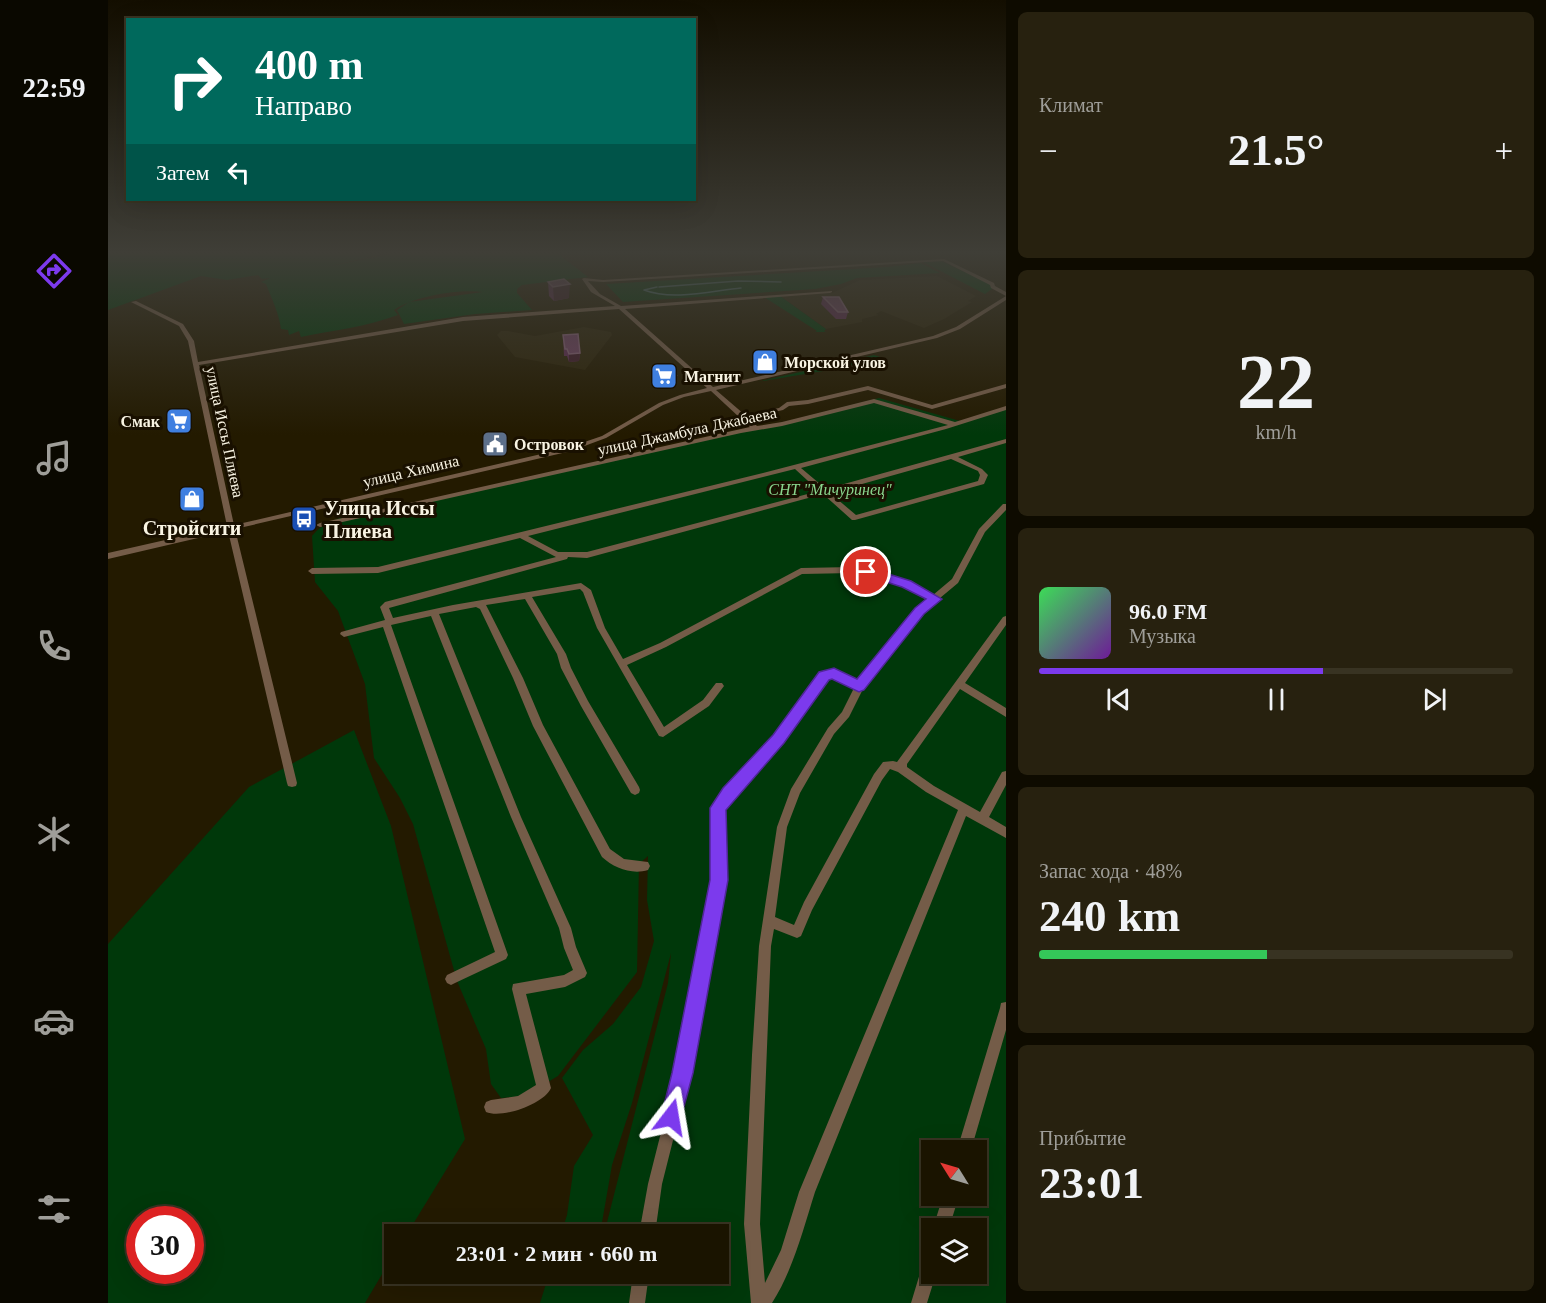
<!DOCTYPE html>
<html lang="ru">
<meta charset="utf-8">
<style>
body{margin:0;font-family:Georgia,serif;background:#27210f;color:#f1f3f6;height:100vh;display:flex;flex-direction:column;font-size:22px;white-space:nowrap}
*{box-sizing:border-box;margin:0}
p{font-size:20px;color:#9f9e99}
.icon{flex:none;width:33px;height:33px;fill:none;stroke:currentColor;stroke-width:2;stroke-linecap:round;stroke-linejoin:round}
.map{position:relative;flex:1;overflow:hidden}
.sheet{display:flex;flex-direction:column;gap:12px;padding:12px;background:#0e0b00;width:540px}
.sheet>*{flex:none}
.hud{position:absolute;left:18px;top:18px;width:570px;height:183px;border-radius:0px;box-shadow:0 6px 24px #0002,0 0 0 2px #383322;background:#00695c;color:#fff;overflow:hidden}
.needle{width:39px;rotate:307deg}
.tools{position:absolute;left:813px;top:1140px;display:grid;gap:12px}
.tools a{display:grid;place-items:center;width:66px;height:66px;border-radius:0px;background:#1a1400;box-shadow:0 6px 24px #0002,0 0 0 2px #383322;font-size:30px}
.speed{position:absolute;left:18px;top:1206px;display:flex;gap:12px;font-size:30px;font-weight:700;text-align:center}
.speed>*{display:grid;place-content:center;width:78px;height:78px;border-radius:50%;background:#1a1400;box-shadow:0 6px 24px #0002,0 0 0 2px #383322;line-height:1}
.speed .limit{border:9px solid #d22;background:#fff;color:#111}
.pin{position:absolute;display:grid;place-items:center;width:51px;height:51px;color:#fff;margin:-26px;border:3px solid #fff;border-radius:50%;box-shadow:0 2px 6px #0007}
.me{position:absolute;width:66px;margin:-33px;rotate:14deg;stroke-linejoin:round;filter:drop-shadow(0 0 4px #0008)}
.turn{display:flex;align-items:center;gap:21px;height:126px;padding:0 30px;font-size:27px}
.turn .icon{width:78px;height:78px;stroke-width:2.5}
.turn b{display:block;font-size:42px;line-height:51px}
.then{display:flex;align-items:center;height:57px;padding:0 30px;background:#0003;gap:12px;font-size:22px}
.big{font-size:45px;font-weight:600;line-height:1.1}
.sheet .widget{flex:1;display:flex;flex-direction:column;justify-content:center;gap:9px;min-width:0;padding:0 21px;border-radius:9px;background:#27210f}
.sheet .dial{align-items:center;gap:0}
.dial b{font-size:78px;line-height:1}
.song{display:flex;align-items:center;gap:18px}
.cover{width:72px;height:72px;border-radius:9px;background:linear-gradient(135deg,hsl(130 70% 55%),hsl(280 70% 35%))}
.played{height:6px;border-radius:3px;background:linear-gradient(90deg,#7c3aed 60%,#383322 60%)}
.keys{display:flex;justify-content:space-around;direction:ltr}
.heat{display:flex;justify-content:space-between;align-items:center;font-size:33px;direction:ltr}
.charge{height:9px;border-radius:4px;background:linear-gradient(90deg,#34c759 48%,#383322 0)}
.trip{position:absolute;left:276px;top:1224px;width:345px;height:60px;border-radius:0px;background:#1a1400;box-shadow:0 6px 24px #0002,0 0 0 2px #383322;font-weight:600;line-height:60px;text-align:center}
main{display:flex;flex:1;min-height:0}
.dock{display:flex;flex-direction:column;width:108px;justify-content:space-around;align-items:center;background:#0a0800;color:#9f9e99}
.dock .icon{width:42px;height:42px}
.dock .on{color:#7c3aed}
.dock b{font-size:27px;color:#f1f3f6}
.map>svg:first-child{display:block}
.built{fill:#2c2308}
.green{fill:#00380a;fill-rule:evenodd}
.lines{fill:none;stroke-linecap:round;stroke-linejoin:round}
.stream{stroke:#4b7576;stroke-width:1.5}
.minor{fill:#745c48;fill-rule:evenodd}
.wall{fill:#5d2b51}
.shaded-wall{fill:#3f1b2a}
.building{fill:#6e4161;stroke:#835d75;stroke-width:1.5}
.route{fill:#7c3aed;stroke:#51269a;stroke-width:1.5}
.labels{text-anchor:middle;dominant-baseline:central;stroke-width:6;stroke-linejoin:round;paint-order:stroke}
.far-poi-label{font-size:16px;font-weight:bold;fill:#f9f4e3;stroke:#191000;text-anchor:start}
.far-street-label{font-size:16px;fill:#f9f4e3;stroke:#191000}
.far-park-label{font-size:16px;font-style:italic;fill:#89d68d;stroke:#191000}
.poi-label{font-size:20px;font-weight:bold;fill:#f9f4e3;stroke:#191000;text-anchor:start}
</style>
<main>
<nav class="dock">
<b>22:59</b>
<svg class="icon on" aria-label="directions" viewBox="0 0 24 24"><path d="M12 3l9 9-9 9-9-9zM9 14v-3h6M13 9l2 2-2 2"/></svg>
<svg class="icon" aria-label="music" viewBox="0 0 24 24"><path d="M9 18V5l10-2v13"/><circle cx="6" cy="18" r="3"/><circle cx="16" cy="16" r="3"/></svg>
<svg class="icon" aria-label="phone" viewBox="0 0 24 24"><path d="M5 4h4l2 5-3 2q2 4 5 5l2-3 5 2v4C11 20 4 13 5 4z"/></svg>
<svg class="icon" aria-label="climate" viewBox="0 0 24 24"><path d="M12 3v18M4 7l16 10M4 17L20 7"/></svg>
<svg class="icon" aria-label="car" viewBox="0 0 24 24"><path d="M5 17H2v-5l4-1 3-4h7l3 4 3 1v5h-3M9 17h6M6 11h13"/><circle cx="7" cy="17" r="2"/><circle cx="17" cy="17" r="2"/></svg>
<svg class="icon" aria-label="filters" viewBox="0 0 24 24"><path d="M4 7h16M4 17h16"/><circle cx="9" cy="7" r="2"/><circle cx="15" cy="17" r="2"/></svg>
</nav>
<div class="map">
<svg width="898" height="1303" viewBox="0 0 898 1303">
<rect width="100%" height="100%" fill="#231a00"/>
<!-- built -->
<path class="built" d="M829,276L868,296L860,301L864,302L836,319L816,328L773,311L768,314L771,315L754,319V322L718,329L672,296L724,293L752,280Z
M476,327L503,332L504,335L477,370L407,357L389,335L393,331H400L427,336Z"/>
<!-- green -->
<path class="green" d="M0,253H280L213,268L286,253H449L480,277L414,285L409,289V293L424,310L367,314L296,324L289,310L301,302L375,292C350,289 307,296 286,310L290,315C258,327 226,330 193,337L191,331L181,335L180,330L173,329C171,313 163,297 158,284L153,282L162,278L154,279L150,275L119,280L93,276L0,310Z
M833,261L883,284L885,288L877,294L815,262Z
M813,263L832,273L749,278L733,284L707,289L515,302L498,284L779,267Z
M672,296L718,329L716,331L718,332H707L709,331L656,297Z
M766,355L775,358L721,370L649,382Z
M771,398L852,421L898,409V1303H432L441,1274H610V1234H496L560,983L563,953L524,1103L504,1165L492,1234H453L459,1215L466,1166L485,1135L454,1078L475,1050L505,1024L533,987L546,941L539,900L540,856L531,864L529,972L450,1076L416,1096L393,1098L383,1084L378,1049L349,981L305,824L292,798L266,758L257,684L230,611L207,582L204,536C215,522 234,515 252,515L672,423ZM824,1150H868V1196H824ZM824,1228H868V1274H824Z
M246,730L283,826L357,1139L299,1234H286V1254L257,1303H0V944L141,787ZM32,1220H82V1270H32Z"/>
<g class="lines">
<!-- stream -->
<path class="stream" d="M551,287L630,281L673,282
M536,290C565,301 603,291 633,288
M536,290L549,287"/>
<!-- minor -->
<path class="minor" d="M836,259L886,283L887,286L898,292V296L883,288L882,285L835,261L495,282L480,281L492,294L513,306L724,291V292L722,293L517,309L605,387L825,336L848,327L898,296V300L852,329L829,338L608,390L637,415L671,408L679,402L700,400L760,386L824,405L898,384V388L824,409L760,390L700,404L681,406L675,410L640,418L649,426L674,422L766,399L847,422L898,406V410L838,429L693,468L718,489L898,439V443L850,457L874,469L880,475L876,484L747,520H744L715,494L479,558L460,557L459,559L281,608L285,618L345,605L473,583L483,590L497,628L515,659L552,643L693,568L745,567L770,570L802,582L825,595L844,579L871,529L895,504H898V510L877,532L850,583L814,613L755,689L741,717L726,734L692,793L679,827L667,917L686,925L696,902L766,774L775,762L785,761L789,762L895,617L898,616V625L857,683L898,708V717L852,689L799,764V767L826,786L872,812L894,772L898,771V785L881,817L898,827V838L858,816L707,1192C695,1230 685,1270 664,1303H643L636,1224L644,1055L651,946L669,827L683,789L720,728L734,712L746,688L725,677L719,679L674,742L625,796L615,809L617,880L582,1073L554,1184L547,1234H531L540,1184L568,1073L605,880V808L617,790L666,736L713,674L726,670L750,682L808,609L820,599L796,586L769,576L745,573L694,574L558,647L519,665L556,727L595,700L608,683H614L616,686L601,706L555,737L551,736L489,628L475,592L472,589L424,597L458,654L463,668L480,701L531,787L532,790L531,793L527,795L523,793L473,706L453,668L449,654L417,599L378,605L415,678L435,725L502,849L516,859L540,862L542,866L540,870C524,875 506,868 494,857L425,726L405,678L372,609L368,607L331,614L413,817L463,928L468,947L479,973L477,977L457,987L418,994L443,1088C436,1104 394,1119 378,1112L376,1107L378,1102L383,1100L410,1096L428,1085L404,989L405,984L456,975L465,970L456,948L451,928L403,817L323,616L283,625L400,955L398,959L347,983L343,985L339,983L337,979L339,975L387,952L275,627L236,637L232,634L233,632L277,620L272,607L277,602L448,557L412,538L270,573L204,574L200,571L204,568L270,567L655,473L840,425L766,403L674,426L633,433L212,527L208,525L212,523L642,427L632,419L631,417L603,391L576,397L555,405L498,438L463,451L127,529L189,783L188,786L184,787L180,786L179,783L120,531L0,559V553L119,526L80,341L71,326L23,302L28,301L75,324L86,341L90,362L355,317L507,306L483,292L474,279L476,278L495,280ZM511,309L599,388L572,395L551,403L494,436L459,448L126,525L91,365L355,321ZM843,459L870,471L872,475L870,481L748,515L722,493ZM687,469L711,491L479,552H450L420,536ZM782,769L790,772L818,792L850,810L691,1192L673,1250L657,1283L652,1224L663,946L666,929L689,938L693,936L704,910L774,780Z
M898,1002V1030L863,1150H849L892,1008L893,1003Z
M835,1196H851L841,1228H825Z
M824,1252V1274H828L819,1303H803L816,1260L818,1254Z
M525,1274H541L537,1303H521Z"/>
</g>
<!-- wall -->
<path class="wall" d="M440,282L461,298L446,301L441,296Z
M715,297L740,312L738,319H728L713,304Z
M455,335L472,353L471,361L461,362L459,356H456Z
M545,367L568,380L555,383L545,372Z"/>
<!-- shaded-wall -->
<path class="shaded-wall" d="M462,284L461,298L446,301L445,287Z
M472,353L471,361L461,362V354Z
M568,375V380L555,383V377Z"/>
<!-- building -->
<path class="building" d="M456,279L462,284L445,287L440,282Z
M715,297H731L740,312H730Z
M470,334L472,353L461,354L459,349H457L455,335Z
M558,365L568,375L555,377L545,367Z"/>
<!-- sky -->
<linearGradient id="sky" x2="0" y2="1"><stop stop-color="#130e00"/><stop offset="0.58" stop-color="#3f3e37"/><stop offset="1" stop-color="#3f3e37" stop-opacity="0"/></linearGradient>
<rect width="898" height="435" fill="url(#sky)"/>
<!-- route -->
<path class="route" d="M758,567L803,581L834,599L816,614L756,690L751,692L724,679L721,680L676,743L618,810L620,880L585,1073L571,1125L563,1128L556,1125L553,1117L564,1073L602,880V808L615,788L665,735L711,672L726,668L749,679L807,608L818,599L794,587L753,574L751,572L753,569Z"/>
<!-- icons -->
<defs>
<symbol id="shop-square" viewBox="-11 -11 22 22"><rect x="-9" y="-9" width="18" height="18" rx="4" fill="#3f7fe0" stroke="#191000"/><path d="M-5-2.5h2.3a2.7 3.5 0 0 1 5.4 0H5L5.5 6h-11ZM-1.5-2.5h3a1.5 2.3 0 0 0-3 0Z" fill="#fff"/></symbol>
<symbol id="supermarket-square" viewBox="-11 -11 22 22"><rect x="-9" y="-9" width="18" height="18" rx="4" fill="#3f7fe0" stroke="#191000"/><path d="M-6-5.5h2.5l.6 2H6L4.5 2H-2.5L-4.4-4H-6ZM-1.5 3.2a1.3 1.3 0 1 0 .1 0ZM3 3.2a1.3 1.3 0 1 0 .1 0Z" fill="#fff"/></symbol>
<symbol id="civic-square" viewBox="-11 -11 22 22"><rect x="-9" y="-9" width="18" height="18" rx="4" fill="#5c6f8a" stroke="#191000"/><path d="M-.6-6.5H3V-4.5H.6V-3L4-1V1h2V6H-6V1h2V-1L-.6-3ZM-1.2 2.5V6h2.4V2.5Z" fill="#fff"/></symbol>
<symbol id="bus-square" viewBox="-11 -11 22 22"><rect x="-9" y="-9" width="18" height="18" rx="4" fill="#1a4fb4" stroke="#191000"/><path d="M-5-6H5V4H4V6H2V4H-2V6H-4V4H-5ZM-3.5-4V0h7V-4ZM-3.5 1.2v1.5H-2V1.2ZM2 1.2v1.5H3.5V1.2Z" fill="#fff"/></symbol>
</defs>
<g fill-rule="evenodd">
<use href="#shop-square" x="642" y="347" width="30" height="30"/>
<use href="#supermarket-square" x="541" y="361" width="30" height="30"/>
<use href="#supermarket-square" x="56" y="406" width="30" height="30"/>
<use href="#civic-square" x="372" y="429" width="30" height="30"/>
<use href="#shop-square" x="69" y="484" width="30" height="30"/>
<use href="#bus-square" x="181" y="504" width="30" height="30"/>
</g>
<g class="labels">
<!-- far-poi labels -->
<g class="far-poi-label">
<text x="676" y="362">Морской улов</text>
<text x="576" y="376">Магнит</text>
<text x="52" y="421" text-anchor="end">Смак</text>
<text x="406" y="444">Островок</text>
</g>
<!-- far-street labels -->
<g class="far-street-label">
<text transform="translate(579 431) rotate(-12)">улица Джамбула Джабаева</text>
<text transform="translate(117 432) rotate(78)">улица Иссы Плиева</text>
<text transform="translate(303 471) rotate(-13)">улица Химина</text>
</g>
<!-- far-park labels -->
<g class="far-park-label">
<text x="722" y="489">СНТ "Мичуринец"</text>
</g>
<!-- poi labels -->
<g class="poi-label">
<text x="216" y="508">Улица Иссы<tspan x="216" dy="23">Плиева</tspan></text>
<text x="84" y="528" text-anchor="middle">Стройсити</text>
</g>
</g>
</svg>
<div class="tools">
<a><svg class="needle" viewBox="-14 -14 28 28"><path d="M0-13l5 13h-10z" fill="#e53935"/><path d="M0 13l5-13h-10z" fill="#9f9e99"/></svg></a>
<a><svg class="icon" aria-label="layers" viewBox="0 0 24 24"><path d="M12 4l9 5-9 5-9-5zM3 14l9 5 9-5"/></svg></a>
</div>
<div class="speed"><div class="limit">30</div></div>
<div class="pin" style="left:758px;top:572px;background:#d93025"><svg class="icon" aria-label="arrive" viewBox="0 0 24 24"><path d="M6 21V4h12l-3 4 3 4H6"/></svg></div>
<svg class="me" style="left:563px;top:1117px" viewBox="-20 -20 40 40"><path d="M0-17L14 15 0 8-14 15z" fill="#7c3aed" stroke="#fff" stroke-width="4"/></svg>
<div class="trip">23:01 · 2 мин · 660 m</div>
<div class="hud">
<div class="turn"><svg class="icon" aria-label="right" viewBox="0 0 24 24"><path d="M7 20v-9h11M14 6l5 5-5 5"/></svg><div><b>400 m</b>Направо</div></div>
<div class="then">Затем<svg class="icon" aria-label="left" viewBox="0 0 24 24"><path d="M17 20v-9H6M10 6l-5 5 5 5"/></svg></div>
</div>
</div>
<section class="sheet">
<div class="widget"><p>Климат</p>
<div class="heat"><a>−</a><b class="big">21.5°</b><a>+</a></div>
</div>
<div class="widget dial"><b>22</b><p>km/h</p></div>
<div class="widget">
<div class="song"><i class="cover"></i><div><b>96.0 FM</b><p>Музыка</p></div></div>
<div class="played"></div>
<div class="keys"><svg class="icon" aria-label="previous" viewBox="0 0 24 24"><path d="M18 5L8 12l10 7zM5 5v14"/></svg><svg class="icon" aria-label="pause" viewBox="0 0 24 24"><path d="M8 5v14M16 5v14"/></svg><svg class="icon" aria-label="next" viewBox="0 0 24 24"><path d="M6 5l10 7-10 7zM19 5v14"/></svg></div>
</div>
<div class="widget"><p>Запас хода · 48%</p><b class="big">240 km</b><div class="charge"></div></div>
<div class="widget"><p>Прибытие</p><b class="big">23:01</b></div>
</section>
</main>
